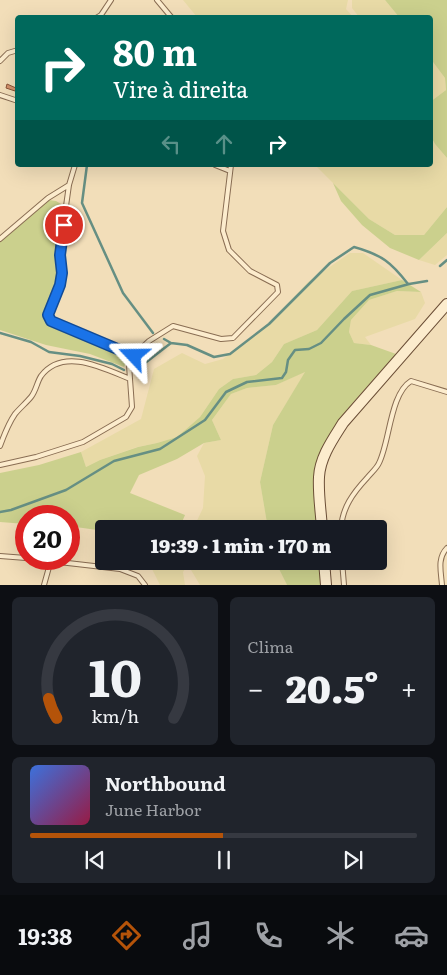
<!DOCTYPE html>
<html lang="pt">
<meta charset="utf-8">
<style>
body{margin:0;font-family:Literata,serif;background:#20242c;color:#f1f3f6;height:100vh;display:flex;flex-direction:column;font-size:19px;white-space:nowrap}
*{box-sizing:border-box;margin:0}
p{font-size:16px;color:#9ea1a6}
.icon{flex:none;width:28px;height:28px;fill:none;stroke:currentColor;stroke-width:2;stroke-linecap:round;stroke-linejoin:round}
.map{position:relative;height:585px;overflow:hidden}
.drawer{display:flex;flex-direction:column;gap:12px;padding:12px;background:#0d0f14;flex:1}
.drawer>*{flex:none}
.top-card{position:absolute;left:15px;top:15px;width:418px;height:152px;border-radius:5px;box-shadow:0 5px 20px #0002;background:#00695c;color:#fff;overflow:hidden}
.speed{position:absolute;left:15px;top:505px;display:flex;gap:10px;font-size:25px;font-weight:700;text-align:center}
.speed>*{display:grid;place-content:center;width:65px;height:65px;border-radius:50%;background:#171b24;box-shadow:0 5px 20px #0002;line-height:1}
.speed .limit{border:8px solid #d22;background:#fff;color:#111}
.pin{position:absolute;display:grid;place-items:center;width:42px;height:42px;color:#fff;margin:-21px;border:2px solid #fff;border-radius:50%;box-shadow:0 1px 5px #0007}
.me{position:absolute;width:55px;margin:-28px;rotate:293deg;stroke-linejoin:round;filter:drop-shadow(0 0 4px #0008)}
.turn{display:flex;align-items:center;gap:18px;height:105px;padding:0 15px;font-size:22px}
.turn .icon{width:65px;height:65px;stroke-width:2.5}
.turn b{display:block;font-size:35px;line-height:42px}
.lanes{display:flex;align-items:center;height:48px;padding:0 15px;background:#0003;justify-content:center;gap:25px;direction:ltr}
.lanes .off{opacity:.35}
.big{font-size:38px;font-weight:800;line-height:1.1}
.drawer .tile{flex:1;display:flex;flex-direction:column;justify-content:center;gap:8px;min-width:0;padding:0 18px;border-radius:8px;background:#20242c}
.drawer .dial{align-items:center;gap:0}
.dial svg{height:130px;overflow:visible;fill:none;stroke:#363941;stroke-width:7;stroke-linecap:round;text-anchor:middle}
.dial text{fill:#f1f3f6;stroke:none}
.song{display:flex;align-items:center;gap:15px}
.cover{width:60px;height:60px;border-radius:8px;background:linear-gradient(135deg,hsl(220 70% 55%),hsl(340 70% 35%))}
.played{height:5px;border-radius:2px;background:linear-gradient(90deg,#b45309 50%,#363941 50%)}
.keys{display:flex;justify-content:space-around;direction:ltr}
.heat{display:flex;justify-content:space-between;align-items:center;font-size:28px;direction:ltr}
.drawer .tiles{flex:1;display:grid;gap:12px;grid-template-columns:1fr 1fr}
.tile:last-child{grid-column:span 2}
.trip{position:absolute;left:95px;top:520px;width:292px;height:50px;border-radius:5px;background:#171b24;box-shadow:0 5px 20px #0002;font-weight:800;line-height:50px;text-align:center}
.menu{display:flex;height:80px;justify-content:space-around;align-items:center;background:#090b0e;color:#9ea1a6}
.menu .icon{width:35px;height:35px}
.menu .current{color:#b45309}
.menu b{font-size:22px;color:#f1f3f6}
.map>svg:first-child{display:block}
.farmland{fill:#e8daa6}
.green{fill:#cbd08d}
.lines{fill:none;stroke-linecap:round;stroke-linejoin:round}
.stream{stroke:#668f83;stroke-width:2.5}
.building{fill:#d4926b;stroke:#8b5436}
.lane-casing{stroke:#896d53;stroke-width:6}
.secondary-casing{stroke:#6b4e36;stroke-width:12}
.lane{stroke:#fceccd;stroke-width:4}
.secondary{stroke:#fceccd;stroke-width:10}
.route-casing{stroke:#114b97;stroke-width:12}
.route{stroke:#1a73e8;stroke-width:9}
</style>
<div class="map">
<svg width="447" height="585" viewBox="0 0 447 585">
<rect width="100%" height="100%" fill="#f2deb9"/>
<!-- farmland -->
<path class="farmland" d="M183,0H348L346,9L353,17H197Z
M352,0H385L399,17H359L352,8Z
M430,58L445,78L446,90L430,102Z
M430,135L435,144L447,158V207L424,235H395L369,219L315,165H430Z
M447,233V255L435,265L419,260Z
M350,253H363L402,280L352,291L317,330L284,344L272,362L256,375L233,379L219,389L200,417L177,437L157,443L137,447L100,460L86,467L81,452L141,419L154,369L182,353L205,364L223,359L272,321L308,282Z
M397,291L421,292L425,303L415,319L365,337L371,345L354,343L349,332L351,320L369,300Z
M306,371L273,425L260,482L268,529H193L203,508L205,476L197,456L204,443L221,440L212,420L231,394L247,388L276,385Z
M148,561H275L287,585H200L188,565L183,572L185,585H160Z"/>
<!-- green -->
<path class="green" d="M385,0H447V158L435,144L430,135V102L446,90L445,78L430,58V18L399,17Z
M333,183L369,219L395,235H424L447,207V233L419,260L390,248L362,225L341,201Z
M49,200L56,201L61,204L63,231L58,242L59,280L48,307L47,313L48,323L128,357L124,367L90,354L46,345L0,330V241L38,207Z
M402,280L421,292L397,291L369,300L351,320L349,332L354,343L371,345L396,354L350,406L323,448L316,510L317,529H268L260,482L273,425L305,372L276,385L247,388L231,394L212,420L221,440L204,443L177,459L139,475L130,493L185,515L179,529L159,526L152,529H104V531L69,526V516H26V524L0,522V473L39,465L81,452L86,467L100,460L138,447L157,443L177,437L200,417L219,389L233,379L256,375L272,362L284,344L317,330L352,291Z
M275,561H319L321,585H287Z"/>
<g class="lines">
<!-- stream -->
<path class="stream" d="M87,165L82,203L123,293L153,333
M440,266L447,260
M0,333L31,342L49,352L80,356L112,364L124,370
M164,339L171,343
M136,370L171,343L187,345L214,357L230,354L269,324L330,263L354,247C382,255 391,262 408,284
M0,512L11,510L66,490L114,461L160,449L205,420L226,392L247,382L282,378L286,372L288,360L295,350L309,349L321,343L344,319L370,295L409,284L427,281"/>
</g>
<!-- building -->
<path class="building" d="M7,84L16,88L15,91L6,88Z"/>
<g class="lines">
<defs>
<path id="lane" d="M157,0L172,18
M96,18L101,15L111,0
M0,61L8,53L18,50
M0,95L18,101
M75,165L69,185L65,213L64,236L60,255L62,273L60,285L48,315L51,321L133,356
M215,165L230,171
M0,239L48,198L69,185
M0,446C4,435 8,424 15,414C20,408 26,403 31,397C36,391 37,382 41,376C63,347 103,368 130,379
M0,465L36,457L83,442L126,417L132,407L129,365L133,356L149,341L173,326L221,339L233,338L278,292L277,285L250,271L229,250L223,231L231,165
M341,529C342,508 353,493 367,478C371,473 377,468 379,463C390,441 390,394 411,381L447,392
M0,556L26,558
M33,559L120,569L138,576L145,585
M342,561L344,585
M44,585L51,560
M442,585C441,572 437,558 447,548"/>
<path id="secondary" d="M322,529C321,512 318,494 319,477C320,457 333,439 343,423L447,304
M324,561L326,585"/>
</defs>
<!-- lane casing -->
<use href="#lane" class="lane-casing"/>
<!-- secondary casing -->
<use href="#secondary" class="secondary-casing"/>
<!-- lane -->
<use href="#lane" class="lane"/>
<!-- secondary -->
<use href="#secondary" class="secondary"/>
</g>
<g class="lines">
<defs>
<path id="route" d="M64,225L60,255L62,273L60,285L48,315L51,321L134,356"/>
</defs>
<!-- route casing -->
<use href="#route" class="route-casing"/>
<!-- route -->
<use href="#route" class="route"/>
</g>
</svg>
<div class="speed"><div class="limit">20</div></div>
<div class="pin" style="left:64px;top:225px;background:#d93025"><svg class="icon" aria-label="arrive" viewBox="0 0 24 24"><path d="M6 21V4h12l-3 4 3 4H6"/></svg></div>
<svg class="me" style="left:134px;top:356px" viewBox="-20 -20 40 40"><path d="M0-17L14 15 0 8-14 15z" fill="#1a73e8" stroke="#fff" stroke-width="4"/></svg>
<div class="trip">19:39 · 1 min · 170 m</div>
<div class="top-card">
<div class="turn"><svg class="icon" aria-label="right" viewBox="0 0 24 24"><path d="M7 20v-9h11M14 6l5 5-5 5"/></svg><div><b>80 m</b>Vire à direita</div></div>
<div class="lanes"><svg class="icon off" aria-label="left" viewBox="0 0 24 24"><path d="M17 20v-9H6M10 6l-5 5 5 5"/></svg><svg class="icon off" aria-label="ahead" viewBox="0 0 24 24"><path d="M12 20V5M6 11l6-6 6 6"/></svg><svg class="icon" aria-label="right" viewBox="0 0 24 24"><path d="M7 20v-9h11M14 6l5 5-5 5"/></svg></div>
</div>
</div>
<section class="drawer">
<div class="tiles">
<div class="tile dial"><svg viewBox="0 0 100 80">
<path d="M14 69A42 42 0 1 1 86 69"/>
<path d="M14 69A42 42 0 0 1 9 57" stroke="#b45309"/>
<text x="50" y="56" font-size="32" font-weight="700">10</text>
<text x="50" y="72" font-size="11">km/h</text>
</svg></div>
<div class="tile"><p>Clima</p>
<div class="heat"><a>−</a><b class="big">20.5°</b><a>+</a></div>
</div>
<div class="tile">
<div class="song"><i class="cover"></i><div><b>Northbound</b><p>June Harbor</p></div></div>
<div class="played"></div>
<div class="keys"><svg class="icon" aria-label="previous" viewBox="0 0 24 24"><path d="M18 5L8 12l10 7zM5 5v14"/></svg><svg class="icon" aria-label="pause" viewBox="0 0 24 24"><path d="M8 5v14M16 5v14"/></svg><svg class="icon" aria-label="next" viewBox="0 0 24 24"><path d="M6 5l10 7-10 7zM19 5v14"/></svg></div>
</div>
</div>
</section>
<nav class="menu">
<b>19:38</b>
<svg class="icon current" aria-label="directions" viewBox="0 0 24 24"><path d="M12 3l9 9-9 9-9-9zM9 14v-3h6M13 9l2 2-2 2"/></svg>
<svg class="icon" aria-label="music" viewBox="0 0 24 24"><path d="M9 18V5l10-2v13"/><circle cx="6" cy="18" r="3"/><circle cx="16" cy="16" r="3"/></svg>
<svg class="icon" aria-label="phone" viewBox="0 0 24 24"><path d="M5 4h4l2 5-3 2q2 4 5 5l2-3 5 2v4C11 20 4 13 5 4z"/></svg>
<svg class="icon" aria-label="climate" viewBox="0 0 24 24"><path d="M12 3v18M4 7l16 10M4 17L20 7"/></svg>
<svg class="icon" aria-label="car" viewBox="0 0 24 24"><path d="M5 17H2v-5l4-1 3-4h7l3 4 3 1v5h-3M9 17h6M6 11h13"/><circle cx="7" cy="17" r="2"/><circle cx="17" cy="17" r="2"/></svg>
</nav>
